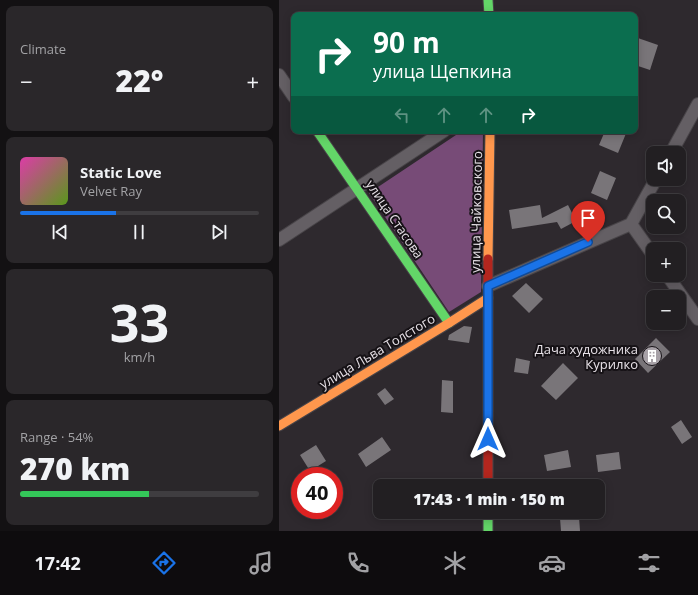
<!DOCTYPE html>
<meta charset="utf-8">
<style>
body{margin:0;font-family:"Open Sans",sans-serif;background:#2a272a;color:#f1f3f6;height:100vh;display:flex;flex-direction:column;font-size:15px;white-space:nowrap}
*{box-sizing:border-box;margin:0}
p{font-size:13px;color:#a2a2a5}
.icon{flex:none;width:22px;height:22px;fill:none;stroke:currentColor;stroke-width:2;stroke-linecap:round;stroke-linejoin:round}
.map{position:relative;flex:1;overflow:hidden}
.details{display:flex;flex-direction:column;gap:6px;padding:6px;background:#131113;width:279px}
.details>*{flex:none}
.guide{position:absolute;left:12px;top:12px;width:347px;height:122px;border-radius:8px;box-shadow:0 2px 10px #0003,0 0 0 1px #3f3d40;background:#0b6e4f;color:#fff;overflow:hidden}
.buttons{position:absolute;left:367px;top:146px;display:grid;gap:8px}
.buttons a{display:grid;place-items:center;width:40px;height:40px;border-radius:8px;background:#221f22;box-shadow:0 2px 10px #0003,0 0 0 1px #3f3d40;font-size:20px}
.speed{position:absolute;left:12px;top:467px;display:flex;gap:8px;font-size:20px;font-weight:700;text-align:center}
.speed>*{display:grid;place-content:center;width:52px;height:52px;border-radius:50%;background:#221f22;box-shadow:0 2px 10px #0003,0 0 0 1px #3f3d40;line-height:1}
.speed .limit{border:6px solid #d22;background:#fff;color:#111}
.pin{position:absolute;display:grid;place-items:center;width:34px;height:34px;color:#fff;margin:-41px -17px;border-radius:50% 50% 50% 0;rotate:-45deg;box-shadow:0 0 4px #0007}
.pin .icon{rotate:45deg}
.me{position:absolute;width:44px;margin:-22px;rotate:0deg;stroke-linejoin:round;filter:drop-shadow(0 0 3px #0008)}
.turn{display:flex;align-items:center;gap:14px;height:84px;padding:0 16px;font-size:18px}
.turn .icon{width:52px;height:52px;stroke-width:2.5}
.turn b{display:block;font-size:28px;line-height:34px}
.lanes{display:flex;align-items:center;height:38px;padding:0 16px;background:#0003;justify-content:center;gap:20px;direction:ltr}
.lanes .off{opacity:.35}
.big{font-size:30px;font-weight:800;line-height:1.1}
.details .widget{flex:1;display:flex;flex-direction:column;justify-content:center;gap:6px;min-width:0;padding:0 14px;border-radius:8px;background:#2a272a}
.details .dial{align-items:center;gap:0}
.dial b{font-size:52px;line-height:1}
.song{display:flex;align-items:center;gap:12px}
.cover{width:48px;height:48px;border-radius:6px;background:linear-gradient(135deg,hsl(320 70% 55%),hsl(90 70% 35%))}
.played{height:4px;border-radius:2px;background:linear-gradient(90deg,#1a73e8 40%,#3f3d40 40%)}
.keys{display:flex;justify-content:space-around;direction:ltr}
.heat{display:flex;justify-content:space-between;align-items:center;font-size:22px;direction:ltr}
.charge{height:6px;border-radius:3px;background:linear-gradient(90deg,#34c759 54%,#3f3d40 0)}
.trip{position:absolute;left:94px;top:479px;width:232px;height:40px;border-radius:8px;background:#221f22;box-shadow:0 2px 10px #0003,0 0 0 1px #3f3d40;font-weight:800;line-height:40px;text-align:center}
.dock{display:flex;height:64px;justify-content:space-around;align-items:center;background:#0e0c0e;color:#a2a2a5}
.dock .icon{width:28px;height:28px}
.dock .on{color:#1a73e8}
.dock b{font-size:18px;color:#f1f3f6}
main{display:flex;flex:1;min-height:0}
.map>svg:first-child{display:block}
.forest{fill:#774b77}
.building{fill:#797579}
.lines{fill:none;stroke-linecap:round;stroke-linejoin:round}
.street-casing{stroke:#484448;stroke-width:14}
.fast-casing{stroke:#484448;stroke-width:11}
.slow-casing{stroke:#484448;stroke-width:11}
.jam-casing{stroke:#484448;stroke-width:11}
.street{stroke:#645f64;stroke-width:12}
.fast{stroke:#63d668;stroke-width:9}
.slow{stroke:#ff974d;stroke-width:9}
.jam{stroke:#b3261e;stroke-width:9}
.route-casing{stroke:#114b97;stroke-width:10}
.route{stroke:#1a73e8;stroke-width:7}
.labels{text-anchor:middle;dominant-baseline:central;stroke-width:4;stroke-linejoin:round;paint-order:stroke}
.street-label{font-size:13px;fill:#e8e2e8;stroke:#161216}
.poi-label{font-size:13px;fill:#e8e2e8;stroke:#161216;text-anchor:end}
</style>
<main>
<section class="details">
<div class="widget"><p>Climate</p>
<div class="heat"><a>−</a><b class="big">22°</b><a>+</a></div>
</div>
<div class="widget">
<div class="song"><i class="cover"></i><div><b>Static Love</b><p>Velvet Ray</p></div></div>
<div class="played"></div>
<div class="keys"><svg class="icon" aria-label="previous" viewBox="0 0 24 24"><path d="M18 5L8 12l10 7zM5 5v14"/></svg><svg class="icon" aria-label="pause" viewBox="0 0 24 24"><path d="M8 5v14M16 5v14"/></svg><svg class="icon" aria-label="next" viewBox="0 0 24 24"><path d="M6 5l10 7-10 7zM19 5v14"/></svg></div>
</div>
<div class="widget dial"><b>33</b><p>km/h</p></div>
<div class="widget"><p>Range · 54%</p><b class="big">270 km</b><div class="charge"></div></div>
</section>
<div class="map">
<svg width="419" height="531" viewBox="0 0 419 531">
<rect width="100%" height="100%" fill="#2e292e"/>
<!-- forest -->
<path class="forest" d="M183,131H204L202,292L170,312L90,193Z"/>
<!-- building -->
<path class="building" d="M356,37L379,45L371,70L356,65Z
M326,131H348L339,153L320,145Z
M321,171L337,178L328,200L312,193Z
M261,205L263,218L289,205L297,221L282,229L278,222L233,229L230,210Z
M247,283L264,299L250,313L233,296Z
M185,326L193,327L190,343L169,340L170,335Z
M377,338L391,352L369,373L356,359Z
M237,358L251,361L249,374L235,372Z
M284,363L299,378L277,400L262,386Z
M163,380L174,381V413L162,412Z
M106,388L115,399L106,405L98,394Z
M402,420L413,437L403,444L392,427Z
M103,437L112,450L87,467L79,454Z
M37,445L47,461L31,471L21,455Z
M289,450L292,467L268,471L265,455Z
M340,452L342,469L319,472L317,455Z
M300,517L301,531H282L281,518Z"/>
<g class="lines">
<defs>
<path id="street" d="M0,75L15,97
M392,153L419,104
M352,224L374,255
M0,240L165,131
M388,275L419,319
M209,286L352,224L377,179"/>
<path id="fast" d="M209,0L210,15
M38,131L170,323
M209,512V531"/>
<path id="slow" d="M209,259L211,131
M0,426L170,323L209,298"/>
<path id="jam" d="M209,486V259"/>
</defs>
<!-- street casing -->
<use href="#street" class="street-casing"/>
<!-- fast casing -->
<use href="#fast" class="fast-casing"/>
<!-- slow casing -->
<use href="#slow" class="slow-casing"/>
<!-- jam casing -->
<use href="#jam" class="jam-casing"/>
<!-- street -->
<use href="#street" class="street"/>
<!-- fast -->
<use href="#fast" class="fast"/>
<!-- slow -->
<use href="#slow" class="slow"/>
<!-- jam -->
<use href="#jam" class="jam"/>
</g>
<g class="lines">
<defs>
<path id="route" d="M209,439V286L309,242"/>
</defs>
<!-- route casing -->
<use href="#route" class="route-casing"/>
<!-- route -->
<use href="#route" class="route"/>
</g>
<!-- icons -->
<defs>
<symbol id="building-disc" viewBox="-11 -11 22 22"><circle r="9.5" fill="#a7a1a7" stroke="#161216"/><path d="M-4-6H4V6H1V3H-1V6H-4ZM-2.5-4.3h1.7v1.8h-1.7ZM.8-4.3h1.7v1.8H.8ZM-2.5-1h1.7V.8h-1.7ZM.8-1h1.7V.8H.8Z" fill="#fff"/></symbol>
</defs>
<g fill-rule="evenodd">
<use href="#building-disc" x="362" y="345" width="22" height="22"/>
</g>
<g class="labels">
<!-- street labels -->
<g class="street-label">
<text transform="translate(197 212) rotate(-89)">улица Чайковского</text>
<text transform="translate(116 219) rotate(56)">улица Стасова</text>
<text transform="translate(98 351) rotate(-31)">улица Льва Толстого</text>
</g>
<!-- poi labels -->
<g class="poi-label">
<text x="359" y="349">Дача художника<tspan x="359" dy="15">Курилко</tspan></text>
</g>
</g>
</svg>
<div class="buttons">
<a><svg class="icon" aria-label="sound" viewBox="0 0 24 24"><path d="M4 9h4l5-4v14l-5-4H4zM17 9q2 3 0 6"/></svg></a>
<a><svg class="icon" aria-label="search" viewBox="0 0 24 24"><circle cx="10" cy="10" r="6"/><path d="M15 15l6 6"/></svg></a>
<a>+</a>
<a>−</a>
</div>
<div class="speed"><div class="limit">40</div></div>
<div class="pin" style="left:309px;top:242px;background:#d93025"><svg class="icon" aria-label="arrive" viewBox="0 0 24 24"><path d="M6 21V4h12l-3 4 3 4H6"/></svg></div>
<svg class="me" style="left:209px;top:439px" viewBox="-20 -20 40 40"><path d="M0-17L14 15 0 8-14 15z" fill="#1a73e8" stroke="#fff" stroke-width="4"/></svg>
<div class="trip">17:43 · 1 min · 150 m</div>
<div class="guide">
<div class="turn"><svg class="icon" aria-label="right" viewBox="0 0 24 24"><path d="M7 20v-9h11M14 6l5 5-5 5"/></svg><div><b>90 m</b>улица Щепкина</div></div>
<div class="lanes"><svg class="icon off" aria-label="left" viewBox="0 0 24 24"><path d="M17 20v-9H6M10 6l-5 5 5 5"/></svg><svg class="icon off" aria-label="ahead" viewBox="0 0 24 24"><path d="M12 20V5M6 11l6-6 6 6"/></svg><svg class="icon off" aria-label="ahead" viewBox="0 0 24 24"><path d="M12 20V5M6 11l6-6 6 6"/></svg><svg class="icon" aria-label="right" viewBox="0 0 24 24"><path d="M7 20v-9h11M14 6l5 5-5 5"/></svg></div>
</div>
</div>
</main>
<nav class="dock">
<b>17:42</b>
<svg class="icon on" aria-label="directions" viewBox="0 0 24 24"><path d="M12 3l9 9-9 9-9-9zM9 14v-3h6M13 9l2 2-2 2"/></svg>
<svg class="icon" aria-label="music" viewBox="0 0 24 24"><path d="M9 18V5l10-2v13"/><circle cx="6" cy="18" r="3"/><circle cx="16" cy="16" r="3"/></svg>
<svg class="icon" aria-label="phone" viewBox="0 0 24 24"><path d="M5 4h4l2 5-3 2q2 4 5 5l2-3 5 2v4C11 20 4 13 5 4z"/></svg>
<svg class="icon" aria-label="climate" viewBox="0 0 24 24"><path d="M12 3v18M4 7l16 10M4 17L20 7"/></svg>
<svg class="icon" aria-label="car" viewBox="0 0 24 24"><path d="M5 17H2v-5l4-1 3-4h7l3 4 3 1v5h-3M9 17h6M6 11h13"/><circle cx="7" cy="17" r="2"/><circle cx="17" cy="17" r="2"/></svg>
<svg class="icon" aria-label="filters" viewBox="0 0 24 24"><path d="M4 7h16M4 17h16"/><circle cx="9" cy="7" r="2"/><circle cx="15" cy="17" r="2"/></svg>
</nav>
